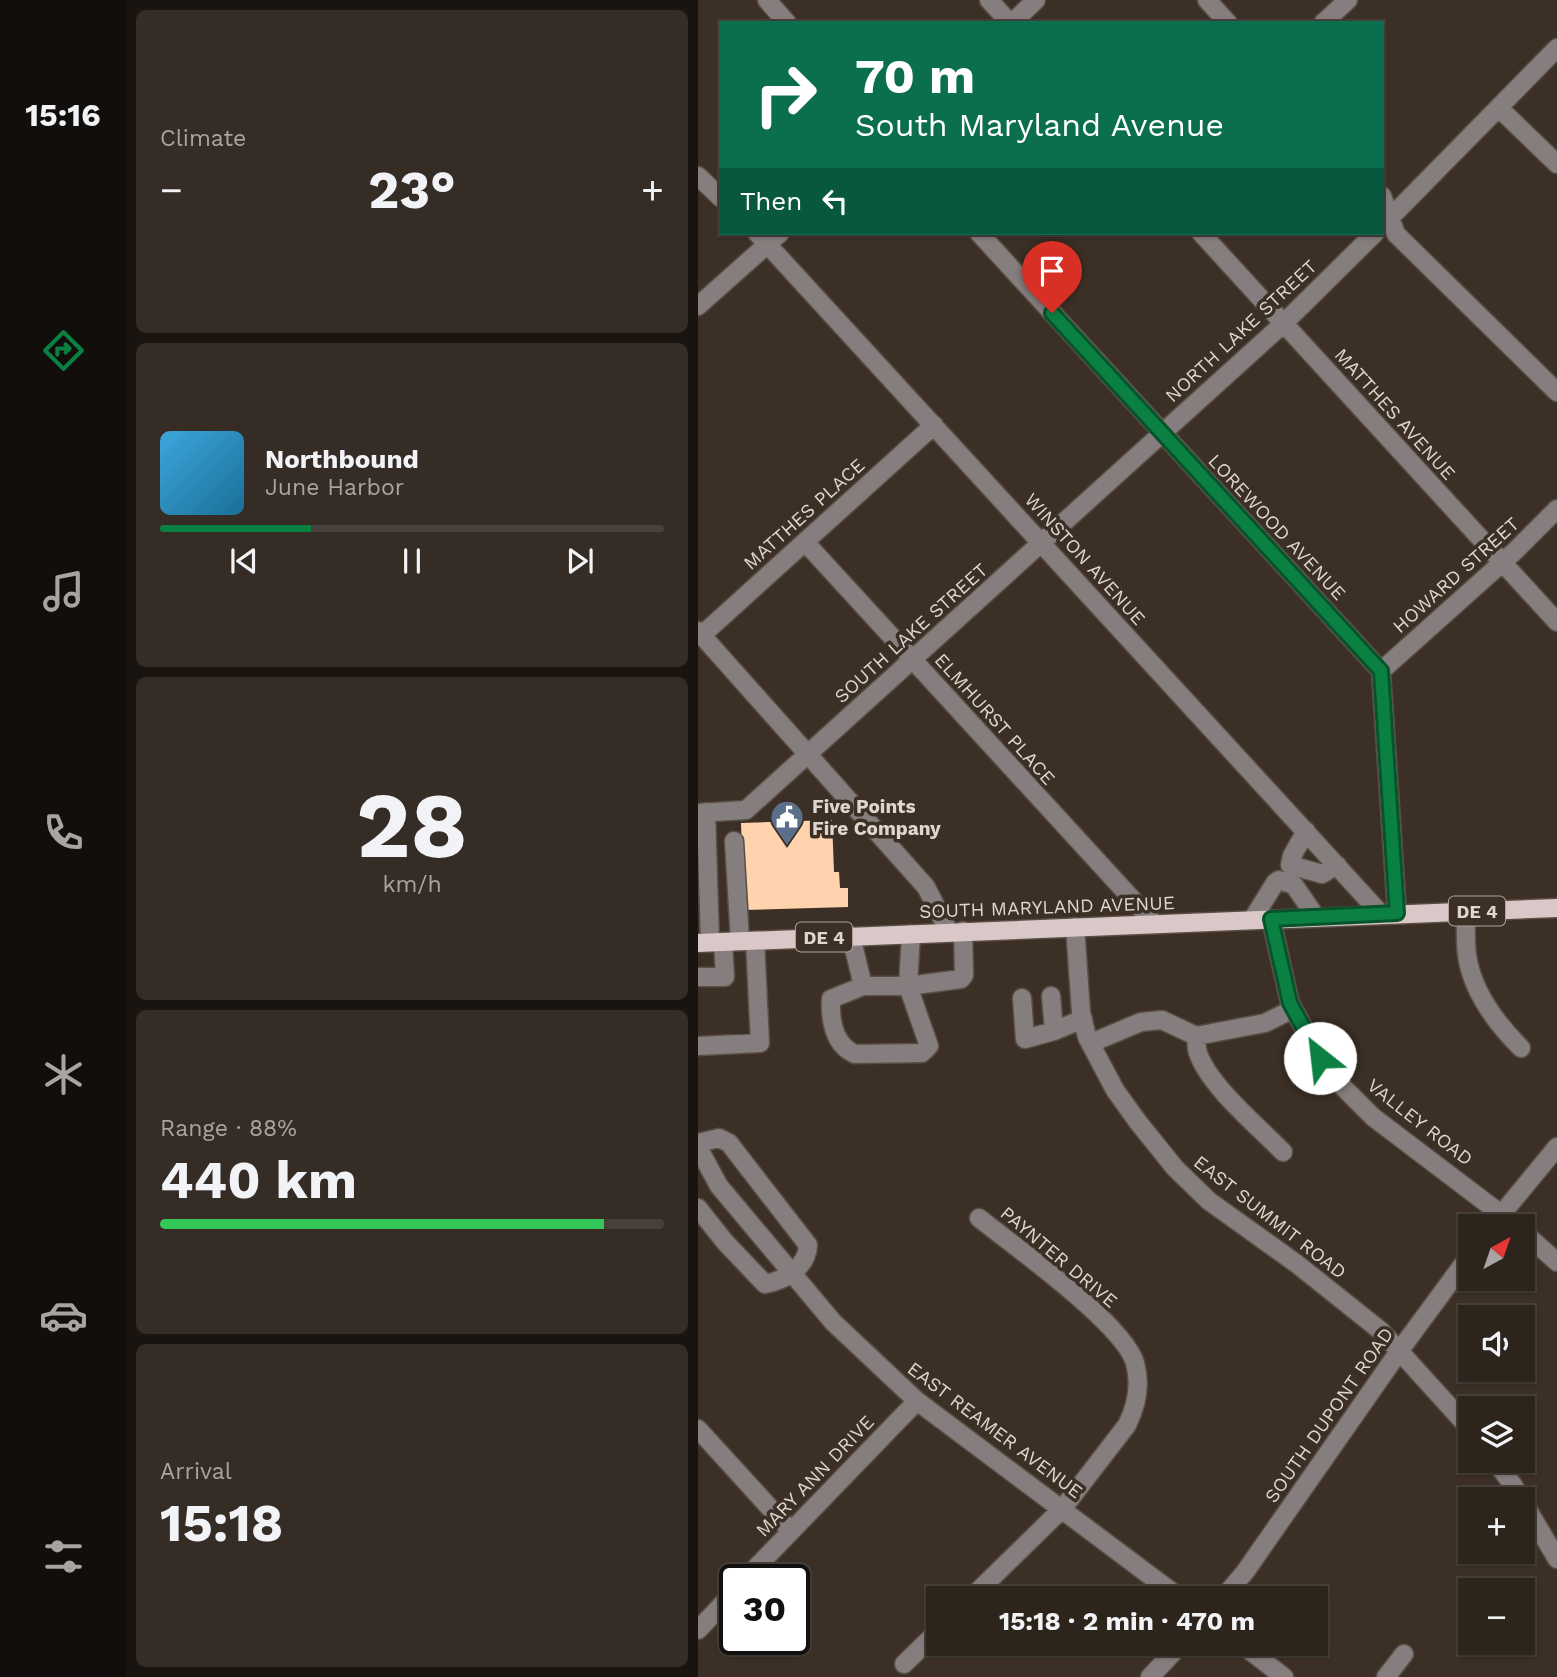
<!DOCTYPE html>
<meta charset="utf-8">
<style>
body{margin:0;font-family:"Work Sans",sans-serif;background:#352c25;color:#f1f3f6;height:100vh;display:flex;flex-direction:column;font-size:26px;white-space:nowrap}
*{box-sizing:border-box;margin:0}
p{font-size:23px;color:#a7a4a3}
.icon{flex:none;width:38px;height:38px;fill:none;stroke:currentColor;stroke-width:2;stroke-linecap:round;stroke-linejoin:round}
.map{position:relative;flex:1;overflow:hidden}
.drawer{display:flex;flex-direction:column;gap:10px;padding:10px;background:#19140f;width:572px}
.drawer>*{flex:none}
.banner{position:absolute;left:21px;top:21px;width:665px;height:214px;border-radius:0px;box-shadow:0 2px 5px #0004,0 0 0 2px #48413b;background:#0b6e4f;color:#fff;overflow:hidden}
.needle{width:46px;rotate:40deg}
.fabs{position:absolute;left:760px;top:1214px;display:grid;gap:14px}
.fabs a{display:grid;place-items:center;width:77px;height:77px;border-radius:0px;background:#2d241c;box-shadow:0 2px 5px #0004,0 0 0 2px #48413b;font-size:35px}
.speed{position:absolute;left:21px;top:1564px;display:flex;gap:14px;font-size:35px;font-weight:700;text-align:center}
.speed>*{display:grid;place-content:center;width:91px;height:91px;border-radius:50%;background:#2d241c;box-shadow:0 2px 5px #0004,0 0 0 2px #48413b;line-height:1}
.speed .limit{border:4px solid #111;border-radius:10px;background:#fff;color:#111}
.pin{position:absolute;display:grid;place-items:center;width:60px;height:60px;color:#fff;margin:-72px -30px;border-radius:50% 50% 50% 0;rotate:-45deg;box-shadow:0 0 7px #0007}
.pin .icon{rotate:45deg}
.me{position:absolute;width:77px;margin:-38px;rotate:331deg;stroke-linejoin:round;filter:drop-shadow(0 0 5px #0008)}
.turn{display:flex;align-items:center;gap:24px;height:147px;padding:0 21px;font-size:32px}
.turn .icon{width:91px;height:91px;stroke-width:2.5}
.turn b{display:block;font-size:49px;line-height:60px}
.then{display:flex;align-items:center;height:66px;padding:0 21px;background:#0003;gap:14px;font-size:26px}
.big{font-size:52px;font-weight:700;line-height:1.1}
.drawer .widget{flex:1;display:flex;flex-direction:column;justify-content:center;gap:10px;min-width:0;padding:0 24px;border-radius:10px;background:#352c25}
.drawer .dial{align-items:center;gap:0}
.dial b{font-size:91px;line-height:1}
.song{display:flex;align-items:center;gap:21px}
.cover{width:84px;height:84px;border-radius:10px;background:linear-gradient(135deg,hsl(200 70% 55%),hsl(200 70% 35%))}
.played{height:7px;border-radius:4px;background:linear-gradient(90deg,#0b8043 30%,#48413b 30%)}
.keys{display:flex;justify-content:space-around;direction:ltr}
.heat{display:flex;justify-content:space-between;align-items:center;font-size:38px;direction:ltr}
.charge{height:10px;border-radius:5px;background:linear-gradient(90deg,#34c759 88%,#48413b 0)}
.trip{position:absolute;left:228px;top:1586px;width:402px;height:70px;border-radius:0px;background:#2d241c;box-shadow:0 2px 5px #0004,0 0 0 2px #48413b;font-weight:700;line-height:70px;text-align:center}
main{display:flex;flex:1;min-height:0}
.tab-bar{display:flex;flex-direction:column;width:126px;justify-content:space-around;align-items:center;background:#120e0b;color:#a7a4a3}
.tab-bar .icon{width:49px;height:49px}
.tab-bar .on{color:#0b8043}
.tab-bar b{font-size:32px;color:#f1f3f6}
.map>svg:first-child{display:block}
.building{fill:#ffd3ad}
.lines{fill:none;stroke-linecap:round;stroke-linejoin:round}
.minor-casing{stroke:#594e44;stroke-width:21}
.major-casing{stroke:#594e44;stroke-width:21}
.minor{stroke:#867d7e;stroke-width:18}
.major{stroke:#dac8c9;stroke-width:18}
.route-casing{stroke:#07532c;stroke-width:18}
.route{stroke:#0b8043;stroke-width:12}
.labels{text-anchor:middle;dominant-baseline:central;stroke-width:7;stroke-linejoin:round;paint-order:stroke}
.shield{fill:#3c3026;stroke:#ada49c;stroke-width:2}
.shield-label{font-size:18px;font-weight:bold;fill:#ded6cf}
.street-label{font-size:19px;fill:#ded6cf;stroke:#3c3026}
.poi-label{font-size:19px;font-weight:bold;fill:#ded6cf;stroke:#3c3026;text-anchor:start}
</style>
<main>
<nav class="tab-bar">
<b>15:16</b>
<svg class="icon on" aria-label="directions" viewBox="0 0 24 24"><path d="M12 3l9 9-9 9-9-9zM9 14v-3h6M13 9l2 2-2 2"/></svg>
<svg class="icon" aria-label="music" viewBox="0 0 24 24"><path d="M9 18V5l10-2v13"/><circle cx="6" cy="18" r="3"/><circle cx="16" cy="16" r="3"/></svg>
<svg class="icon" aria-label="phone" viewBox="0 0 24 24"><path d="M5 4h4l2 5-3 2q2 4 5 5l2-3 5 2v4C11 20 4 13 5 4z"/></svg>
<svg class="icon" aria-label="climate" viewBox="0 0 24 24"><path d="M12 3v18M4 7l16 10M4 17L20 7"/></svg>
<svg class="icon" aria-label="car" viewBox="0 0 24 24"><path d="M5 17H2v-5l4-1 3-4h7l3 4 3 1v5h-3M9 17h6M6 11h13"/><circle cx="7" cy="17" r="2"/><circle cx="17" cy="17" r="2"/></svg>
<svg class="icon" aria-label="filters" viewBox="0 0 24 24"><path d="M4 7h16M4 17h16"/><circle cx="9" cy="7" r="2"/><circle cx="15" cy="17" r="2"/></svg>
</nav>
<section class="drawer">
<div class="widget"><p>Climate</p>
<div class="heat"><a>−</a><b class="big">23°</b><a>+</a></div>
</div>
<div class="widget">
<div class="song"><i class="cover"></i><div><b>Northbound</b><p>June Harbor</p></div></div>
<div class="played"></div>
<div class="keys"><svg class="icon" aria-label="previous" viewBox="0 0 24 24"><path d="M18 5L8 12l10 7zM5 5v14"/></svg><svg class="icon" aria-label="pause" viewBox="0 0 24 24"><path d="M8 5v14M16 5v14"/></svg><svg class="icon" aria-label="next" viewBox="0 0 24 24"><path d="M6 5l10 7-10 7zM19 5v14"/></svg></div>
</div>
<div class="widget dial"><b>28</b><p>km/h</p></div>
<div class="widget"><p>Range · 88%</p><b class="big">440 km</b><div class="charge"></div></div>
<div class="widget"><p>Arrival</p><b class="big">15:18</b></div>
</section>
<div class="map">
<svg width="859" height="1677" viewBox="0 0 859 1677">
<rect width="100%" height="100%" fill="#3c3026"/>
<!-- building -->
<path class="building" d="M134,820L136,872H141L142,888H150V907L46,910L43,823Z"/>
<g class="lines">
<defs>
<path id="minor" d="M69,0L89,23
M291,0L312,23
M509,0L530,23
M314,23L338,0
M625,23L650,0
M801,108L859,164
M0,176L23,198
M684,196L698,234L859,392
M687,223L859,48
M59,233L683,914
M281,233L683,671L699,913
M503,233L859,622
M0,306L82,233
M107,542L457,924
M0,631L228,887L251,932
M4,635L236,425
M683,671L816,552L859,509
M8,812L12,942
M0,813L48,810L586,323L677,233
M608,831L594,856L592,865L624,874L639,865
M36,841L42,941
M768,911C768,925 767,941 769,955C774,991 798,1023 823,1048
M573,919L592,1003L622,1058L645,1087L675,1117L820,1227
M554,920L577,883L581,880L596,885L618,917
M377,927L383,1012L389,1037L417,1090L440,1122L477,1168L511,1201L599,1264L683,1331L772,1429
M153,936L165,986H210L213,934
M0,977H27L25,942
M165,986L133,999C132,1020 136,1045 157,1054L224,1053L231,1046L210,986L263,979L266,975L265,931
M353,996L356,1031
M324,998L327,1039L356,1031L385,1019
M498,1036C499,1041 498,1048 500,1053C511,1086 561,1127 585,1152
M393,1043L443,1022L464,1020L498,1036L567,1023L595,1009
M0,1046L62,1043L57,941
M0,1143L21,1138L31,1143L110,1245C109,1267 88,1280 67,1284L27,1242L0,1208
M0,1147L21,1186L135,1322L219,1401L482,1598
M793,1227L859,1147
M824,1231L859,1262
M0,1429L93,1531
M797,1461L815,1485L859,1559
M46,1580L219,1401
M273,1598L365,1508L429,1425C439,1405 443,1385 437,1363C426,1324 316,1246 281,1218
M525,1598L547,1572L702,1350L772,1255
M0,1630L37,1591
M542,1643L586,1677
M206,1664L240,1631
M452,1677L484,1643
M688,1677L706,1654"/>
<path id="major" d="M0,943L859,908"/>
</defs>
<!-- minor casing -->
<use href="#minor" class="minor-casing"/>
<!-- major casing -->
<use href="#major" class="major-casing"/>
<!-- minor -->
<use href="#minor" class="minor"/>
<!-- major -->
<use href="#major" class="major"/>
</g>
<g class="lines">
<defs>
<path id="route" d="M354,313L683,671L699,913L573,919L592,1003L622,1058"/>
</defs>
<!-- route casing -->
<use href="#route" class="route-casing"/>
<!-- route -->
<use href="#route" class="route"/>
</g>
<!-- icons -->
<defs>
<symbol id="civic-pin" viewBox="-11 -11 22 30"><path d="M0 17L-7.5 6A9.5 9.5 0 1 1 7.5 6Z" fill="#5c6f8a" stroke="#3c3026"/><path d="M-.6-6.5H3V-4.5H.6V-3L4-1V1h2V6H-6V1h2V-1L-.6-3ZM-1.2 2.5V6h2.4V2.5Z" fill="#fff"/></symbol>
</defs>
<g fill-rule="evenodd">
<use href="#civic-pin" x="70" y="798" width="38" height="52"/>
</g>
<g class="labels">
<!-- shield labels -->
<g class="shield">
<rect x="751" y="896.5" width="56" height="29" rx="5"/>
<rect x="98" y="922.5" width="56" height="29" rx="5"/>
</g>
<g class="shield-label">
<text x="779" y="911">DE 4</text>
<text x="126" y="937">DE 4</text>
</g>
<!-- street labels -->
<g class="street-label">
<text transform="translate(543 331) rotate(-43)">NORTH LAKE STREET</text>
<text transform="translate(697 414) rotate(48)">MATTHES AVENUE</text>
<text transform="translate(106 514) rotate(-42)">MATTHES PLACE</text>
<text transform="translate(579 527) rotate(47)">LOREWOOD AVENUE</text>
<text transform="translate(387 559) rotate(48)">WINSTON AVENUE</text>
<text transform="translate(758 575) rotate(-42)">HOWARD STREET</text>
<text transform="translate(213 633) rotate(-42)">SOUTH LAKE STREET</text>
<text transform="translate(297 719) rotate(48)">ELMHURST PLACE</text>
<text transform="translate(349 907) rotate(-2)">SOUTH MARYLAND AVENUE</text>
<text transform="translate(722 1122) rotate(38)">VALLEY ROAD</text>
<text transform="translate(572 1217) rotate(38)">EAST SUMMIT ROAD</text>
<text transform="translate(361 1257) rotate(40)">PAYNTER DRIVE</text>
<text transform="translate(631 1415) rotate(-55)">SOUTH DUPONT ROAD</text>
<text transform="translate(297 1430) rotate(37)">EAST REAMER AVENUE</text>
<text transform="translate(117 1476) rotate(-46)">MARY ANN DRIVE</text>
</g>
<!-- poi labels -->
<g class="poi-label">
<text x="114" y="806">Five Points<tspan x="114" dy="22">Fire Company</tspan></text>
</g>
</g>
</svg>
<div class="fabs">
<a><svg class="needle" viewBox="-14 -14 28 28"><path d="M0-13l5 13h-10z" fill="#e53935"/><path d="M0 13l5-13h-10z" fill="#a7a4a3"/></svg></a>
<a><svg class="icon" aria-label="sound" viewBox="0 0 24 24"><path d="M4 9h4l5-4v14l-5-4H4zM17 9q2 3 0 6"/></svg></a>
<a><svg class="icon" aria-label="layers" viewBox="0 0 24 24"><path d="M12 4l9 5-9 5-9-5zM3 14l9 5 9-5"/></svg></a>
<a>+</a>
<a>−</a>
</div>
<div class="speed"><div class="limit">30</div></div>
<div class="pin" style="left:354px;top:313px;background:#d93025"><svg class="icon" aria-label="arrive" viewBox="0 0 24 24"><path d="M6 21V4h12l-3 4 3 4H6"/></svg></div>
<svg class="me" style="left:622px;top:1058px" viewBox="-20 -20 40 40"><circle r="19" fill="#fff"/><path d="M0-13L10 11 0 6-10 11z" fill="#0b8043"/></svg>
<div class="trip">15:18 · 2 min · 470 m</div>
<div class="banner">
<div class="turn"><svg class="icon" aria-label="right" viewBox="0 0 24 24"><path d="M7 20v-9h11M14 6l5 5-5 5"/></svg><div><b>70 m</b>South Maryland Avenue</div></div>
<div class="then">Then<svg class="icon" aria-label="left" viewBox="0 0 24 24"><path d="M17 20v-9H6M10 6l-5 5 5 5"/></svg></div>
</div>
</div>
</main>
